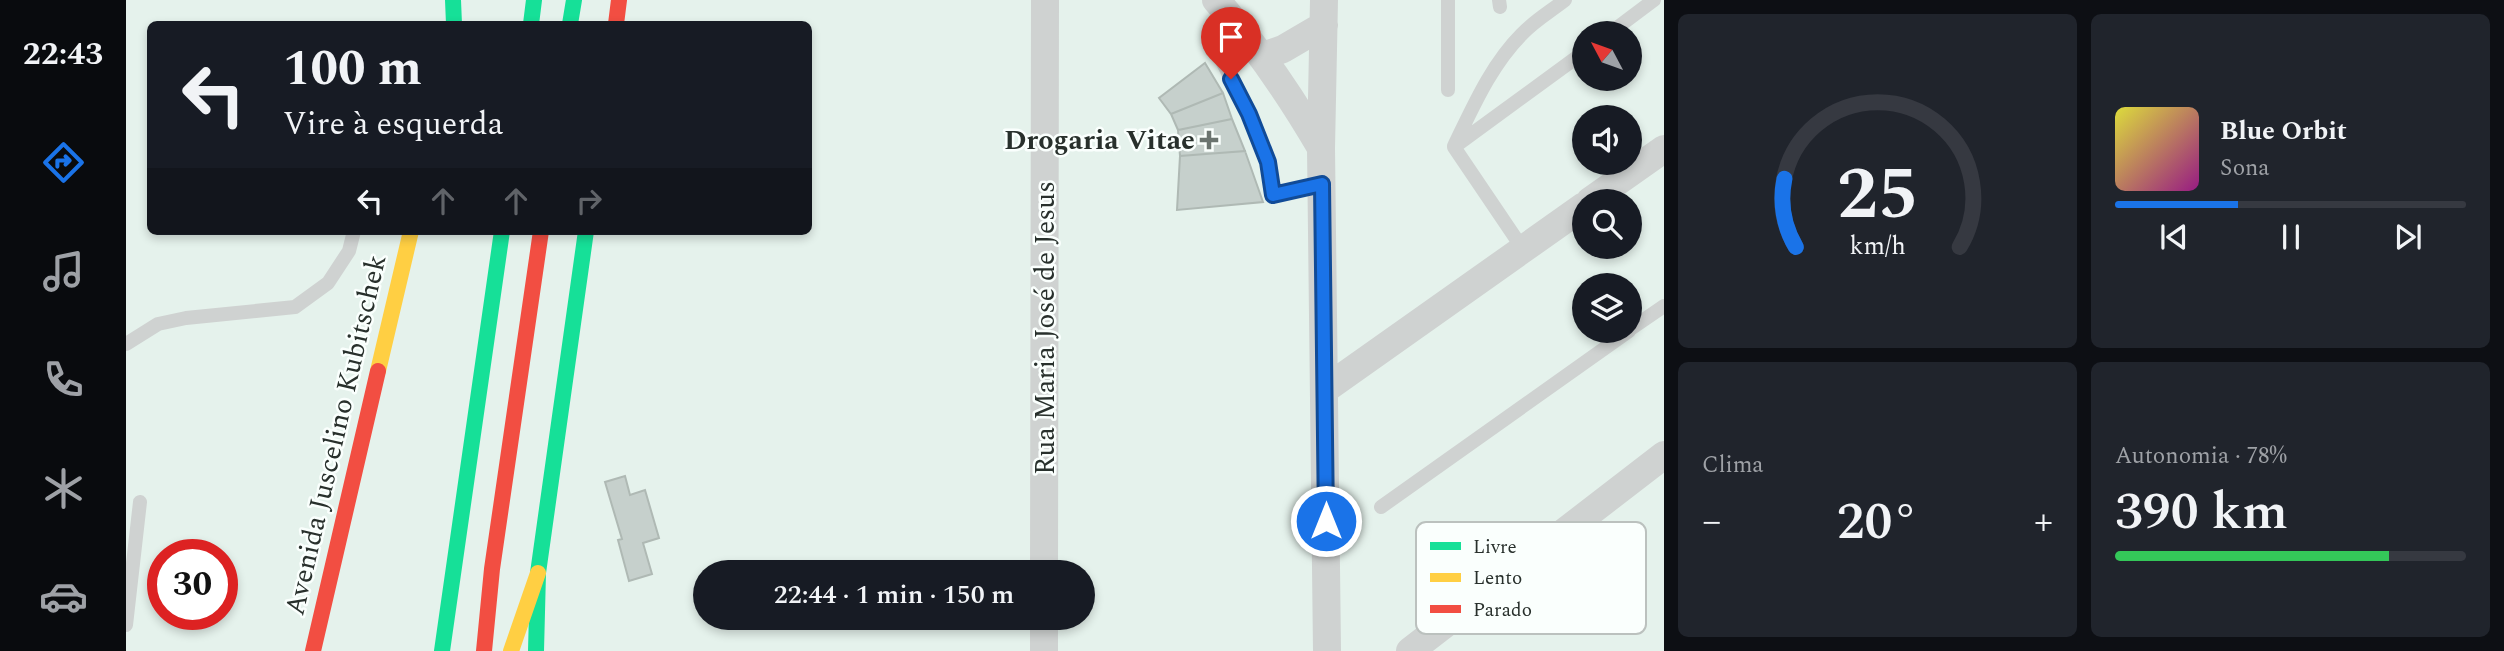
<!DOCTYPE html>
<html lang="pt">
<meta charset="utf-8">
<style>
body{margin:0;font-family:Spectral,serif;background:#20242c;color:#f1f3f6;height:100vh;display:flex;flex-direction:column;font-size:26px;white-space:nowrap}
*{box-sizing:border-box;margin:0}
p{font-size:23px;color:#9ea1a6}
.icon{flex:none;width:38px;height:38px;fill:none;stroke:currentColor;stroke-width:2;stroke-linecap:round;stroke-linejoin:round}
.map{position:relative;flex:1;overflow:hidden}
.panel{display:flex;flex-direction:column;gap:14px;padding:14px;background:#0d0f14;width:840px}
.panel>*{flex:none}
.hud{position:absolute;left:21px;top:21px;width:665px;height:214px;border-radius:10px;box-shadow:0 4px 10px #0003;background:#171b24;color:#f1f3f6;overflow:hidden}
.needle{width:46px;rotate:311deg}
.buttons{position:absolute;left:1446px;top:21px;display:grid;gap:14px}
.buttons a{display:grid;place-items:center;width:70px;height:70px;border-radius:50%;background:#171b24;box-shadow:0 4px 10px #0003;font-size:35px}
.speed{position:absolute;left:21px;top:539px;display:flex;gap:14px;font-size:35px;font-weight:700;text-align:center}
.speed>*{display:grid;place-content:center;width:91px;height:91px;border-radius:50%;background:#171b24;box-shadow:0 4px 10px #0003;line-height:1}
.speed .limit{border:10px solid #d22;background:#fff;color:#111}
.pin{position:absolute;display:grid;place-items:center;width:60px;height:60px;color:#fff;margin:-72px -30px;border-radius:50% 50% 50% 0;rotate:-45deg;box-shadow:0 0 7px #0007}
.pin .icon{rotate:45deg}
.me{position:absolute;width:77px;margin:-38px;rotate:0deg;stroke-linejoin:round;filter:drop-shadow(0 0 5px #0008)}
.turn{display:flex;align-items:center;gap:24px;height:147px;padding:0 21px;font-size:32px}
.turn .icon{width:91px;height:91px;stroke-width:2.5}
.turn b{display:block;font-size:49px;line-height:60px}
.lanes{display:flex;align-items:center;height:66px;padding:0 21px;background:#0003;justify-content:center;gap:35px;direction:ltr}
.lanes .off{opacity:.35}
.big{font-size:52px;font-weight:600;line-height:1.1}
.panel .card{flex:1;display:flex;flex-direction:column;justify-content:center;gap:10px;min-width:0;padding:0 24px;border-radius:10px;background:#20242c}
.panel .dial{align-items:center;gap:0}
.dial svg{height:182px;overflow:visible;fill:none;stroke:#363941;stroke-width:7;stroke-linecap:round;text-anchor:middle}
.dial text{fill:#f1f3f6;stroke:none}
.song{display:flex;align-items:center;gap:21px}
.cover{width:84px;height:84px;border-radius:10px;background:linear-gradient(135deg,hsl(60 70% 55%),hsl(310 70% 35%))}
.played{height:7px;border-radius:4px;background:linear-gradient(90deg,#1a73e8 35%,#363941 35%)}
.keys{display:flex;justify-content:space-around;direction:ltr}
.heat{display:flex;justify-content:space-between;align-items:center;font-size:38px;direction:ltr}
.charge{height:10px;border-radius:5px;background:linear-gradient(90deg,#34c759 78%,#363941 0)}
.panel .tiles{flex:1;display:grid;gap:14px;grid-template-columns:repeat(2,1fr)}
.trip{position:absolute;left:567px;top:560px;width:402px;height:70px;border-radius:35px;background:#171b24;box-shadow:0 4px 10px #0003;font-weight:600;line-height:70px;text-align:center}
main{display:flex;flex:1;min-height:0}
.dock{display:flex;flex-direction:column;width:126px;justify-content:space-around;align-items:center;background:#090b0e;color:#9ea1a6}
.dock .icon{width:49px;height:49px}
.dock .on{color:#1a73e8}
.dock b{font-size:32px;color:#f1f3f6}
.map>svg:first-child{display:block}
.building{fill:#c6d0cc;stroke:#afb9b4;stroke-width:2}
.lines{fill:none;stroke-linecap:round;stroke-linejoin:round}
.lane{stroke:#cfd2d1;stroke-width:14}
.street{stroke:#cfd2d1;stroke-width:28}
.fast{stroke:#16e098;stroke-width:16}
.slow{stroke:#ffcf43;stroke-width:16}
.jam{stroke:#f24e42;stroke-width:16}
.route-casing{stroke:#114b97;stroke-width:18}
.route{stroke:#1a73e8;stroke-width:12}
.poi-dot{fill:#6a746f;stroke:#fafffd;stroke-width:2.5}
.labels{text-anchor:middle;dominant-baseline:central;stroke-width:5;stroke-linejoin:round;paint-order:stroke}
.poi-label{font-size:28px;font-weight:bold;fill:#28302c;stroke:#fafffd;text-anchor:end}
.street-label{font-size:28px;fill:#28302c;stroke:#fafffd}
.key{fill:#fafffd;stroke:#bbc1be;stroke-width:2}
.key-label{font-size:19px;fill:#28302c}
</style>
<main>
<nav class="dock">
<b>22:43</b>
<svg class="icon on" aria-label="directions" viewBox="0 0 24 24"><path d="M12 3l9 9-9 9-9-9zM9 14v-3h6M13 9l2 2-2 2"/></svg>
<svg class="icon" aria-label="music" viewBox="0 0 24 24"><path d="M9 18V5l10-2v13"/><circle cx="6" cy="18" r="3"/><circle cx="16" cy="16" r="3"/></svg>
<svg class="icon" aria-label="phone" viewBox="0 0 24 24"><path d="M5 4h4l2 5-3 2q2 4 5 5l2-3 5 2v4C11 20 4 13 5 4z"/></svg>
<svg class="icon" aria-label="climate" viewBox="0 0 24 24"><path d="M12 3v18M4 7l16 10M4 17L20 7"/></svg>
<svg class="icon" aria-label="car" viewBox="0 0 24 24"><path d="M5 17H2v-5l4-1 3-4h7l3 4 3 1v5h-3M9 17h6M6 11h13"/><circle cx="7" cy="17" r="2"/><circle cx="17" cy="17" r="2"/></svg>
</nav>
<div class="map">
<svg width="1538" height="651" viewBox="0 0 1538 651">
<rect width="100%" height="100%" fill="#e5f2ec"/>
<!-- building -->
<path class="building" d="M1079,63L1097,93L1045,114L1033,98Z
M1097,93L1106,119L1052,130L1045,114Z
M1106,119L1119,151L1054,156L1052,130Z
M1119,151L1137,202L1051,210L1054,156Z
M499,476L504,495L519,490L533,538L517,543L526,574L503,581L492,540L496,539L479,482Z"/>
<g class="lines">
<!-- lane -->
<path class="lane" d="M1322,0V90
M1373,0L1374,7
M1484,33L1528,0
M1119,34L1096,61L1123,114L1142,162L1147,195L1196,184
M1328,146C1347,107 1365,65 1396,34C1408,21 1425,11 1439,0
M1397,249L1328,147L1458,52
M1503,330L1538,306
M0,344L32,324L60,318L169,307L202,283L223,251L228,231
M1255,507L1503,331
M0,625L14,502"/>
<!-- street -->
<path class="street" d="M1090,0C1131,46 1164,95 1195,148
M1198,0L1195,148L1201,651
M1137,56L1157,49L1198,25
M1464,201L1538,149
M1198,390L1458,206
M918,572L919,0
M918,651V618
M1284,651L1538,455"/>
<!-- fast -->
<path class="fast" d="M327,0L328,24
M405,24L408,0
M444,24L448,0
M316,651L376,231
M410,651L412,573L460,231"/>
<!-- slow -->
<path class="slow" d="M252,371L285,231
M385,651L412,573"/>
<!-- jam -->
<path class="jam" d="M490,24L493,0
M187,651L252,371
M358,651L366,569L415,231"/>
</g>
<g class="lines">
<defs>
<path id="route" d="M1105,79L1123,114L1142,162L1147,195L1196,184L1200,521"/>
</defs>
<!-- route casing -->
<use href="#route" class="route-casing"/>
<!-- route -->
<use href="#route" class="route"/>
</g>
<!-- markers -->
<path class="poi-dot" d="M1079.5 129.5h7v7h7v7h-7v7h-7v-7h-7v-7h7z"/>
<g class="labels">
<!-- poi labels -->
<g class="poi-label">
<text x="1069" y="140">Drogaria Vitae</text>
</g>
<!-- street labels -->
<g class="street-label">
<text transform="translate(919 328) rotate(-90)">Rua Maria José de Jesus</text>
<text transform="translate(210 435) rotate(-77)">Avenida Juscelino Kubitschek</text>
</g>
</g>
<!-- legend -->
<rect x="1290" y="522" width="230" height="112" rx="10" class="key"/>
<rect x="1304" y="542" width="31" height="8" fill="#16e098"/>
<rect x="1304" y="573" width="31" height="9" fill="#ffcf43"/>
<rect x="1304" y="605" width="31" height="8" fill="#f24e42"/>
<g class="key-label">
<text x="1347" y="553">Livre</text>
<text x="1347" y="584">Lento</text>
<text x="1347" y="616">Parado</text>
</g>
</svg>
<div class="buttons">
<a><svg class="needle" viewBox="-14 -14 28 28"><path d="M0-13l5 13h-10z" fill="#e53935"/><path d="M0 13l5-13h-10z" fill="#9ea1a6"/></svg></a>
<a><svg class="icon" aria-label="sound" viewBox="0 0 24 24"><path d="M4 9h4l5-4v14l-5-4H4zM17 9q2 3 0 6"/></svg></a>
<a><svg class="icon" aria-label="search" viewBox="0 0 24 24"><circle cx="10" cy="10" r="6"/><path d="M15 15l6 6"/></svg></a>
<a><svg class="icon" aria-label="layers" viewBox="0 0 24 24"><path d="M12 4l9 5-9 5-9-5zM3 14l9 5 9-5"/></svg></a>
</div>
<div class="speed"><div class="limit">30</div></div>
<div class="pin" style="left:1105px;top:79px;background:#d93025"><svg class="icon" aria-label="arrive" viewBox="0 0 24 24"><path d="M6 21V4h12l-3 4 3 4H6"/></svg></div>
<svg class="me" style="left:1200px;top:521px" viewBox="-20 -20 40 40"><circle r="17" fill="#1a73e8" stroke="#fff" stroke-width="3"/><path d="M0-11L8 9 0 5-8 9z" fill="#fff"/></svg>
<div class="trip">22:44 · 1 min · 150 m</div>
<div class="hud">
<div class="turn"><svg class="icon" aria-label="left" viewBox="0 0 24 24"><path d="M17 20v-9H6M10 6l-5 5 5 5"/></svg><div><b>100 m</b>Vire à esquerda</div></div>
<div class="lanes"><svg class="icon" aria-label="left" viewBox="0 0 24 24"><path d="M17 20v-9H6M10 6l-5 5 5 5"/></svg><svg class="icon off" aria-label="ahead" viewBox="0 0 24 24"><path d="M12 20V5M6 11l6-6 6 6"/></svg><svg class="icon off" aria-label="ahead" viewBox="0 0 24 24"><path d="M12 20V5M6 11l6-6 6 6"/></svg><svg class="icon off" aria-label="right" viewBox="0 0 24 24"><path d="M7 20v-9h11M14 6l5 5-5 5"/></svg></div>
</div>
</div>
<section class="panel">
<div class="tiles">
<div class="card dial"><svg viewBox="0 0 100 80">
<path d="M14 69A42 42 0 1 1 86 69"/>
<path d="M14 69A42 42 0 0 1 9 39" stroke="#1a73e8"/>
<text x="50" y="56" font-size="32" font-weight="700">25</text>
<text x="50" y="72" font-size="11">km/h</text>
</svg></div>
<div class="card">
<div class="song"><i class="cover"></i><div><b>Blue Orbit</b><p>Sona</p></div></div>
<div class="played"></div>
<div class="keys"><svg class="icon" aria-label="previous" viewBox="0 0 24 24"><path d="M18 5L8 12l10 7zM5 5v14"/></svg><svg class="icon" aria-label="pause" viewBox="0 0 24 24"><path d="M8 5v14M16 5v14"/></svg><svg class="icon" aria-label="next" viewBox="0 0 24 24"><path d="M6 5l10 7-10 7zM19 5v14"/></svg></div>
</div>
<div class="card"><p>Clima</p>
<div class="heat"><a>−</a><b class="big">20°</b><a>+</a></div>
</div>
<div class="card"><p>Autonomia · 78%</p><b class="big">390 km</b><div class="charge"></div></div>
</div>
</section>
</main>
